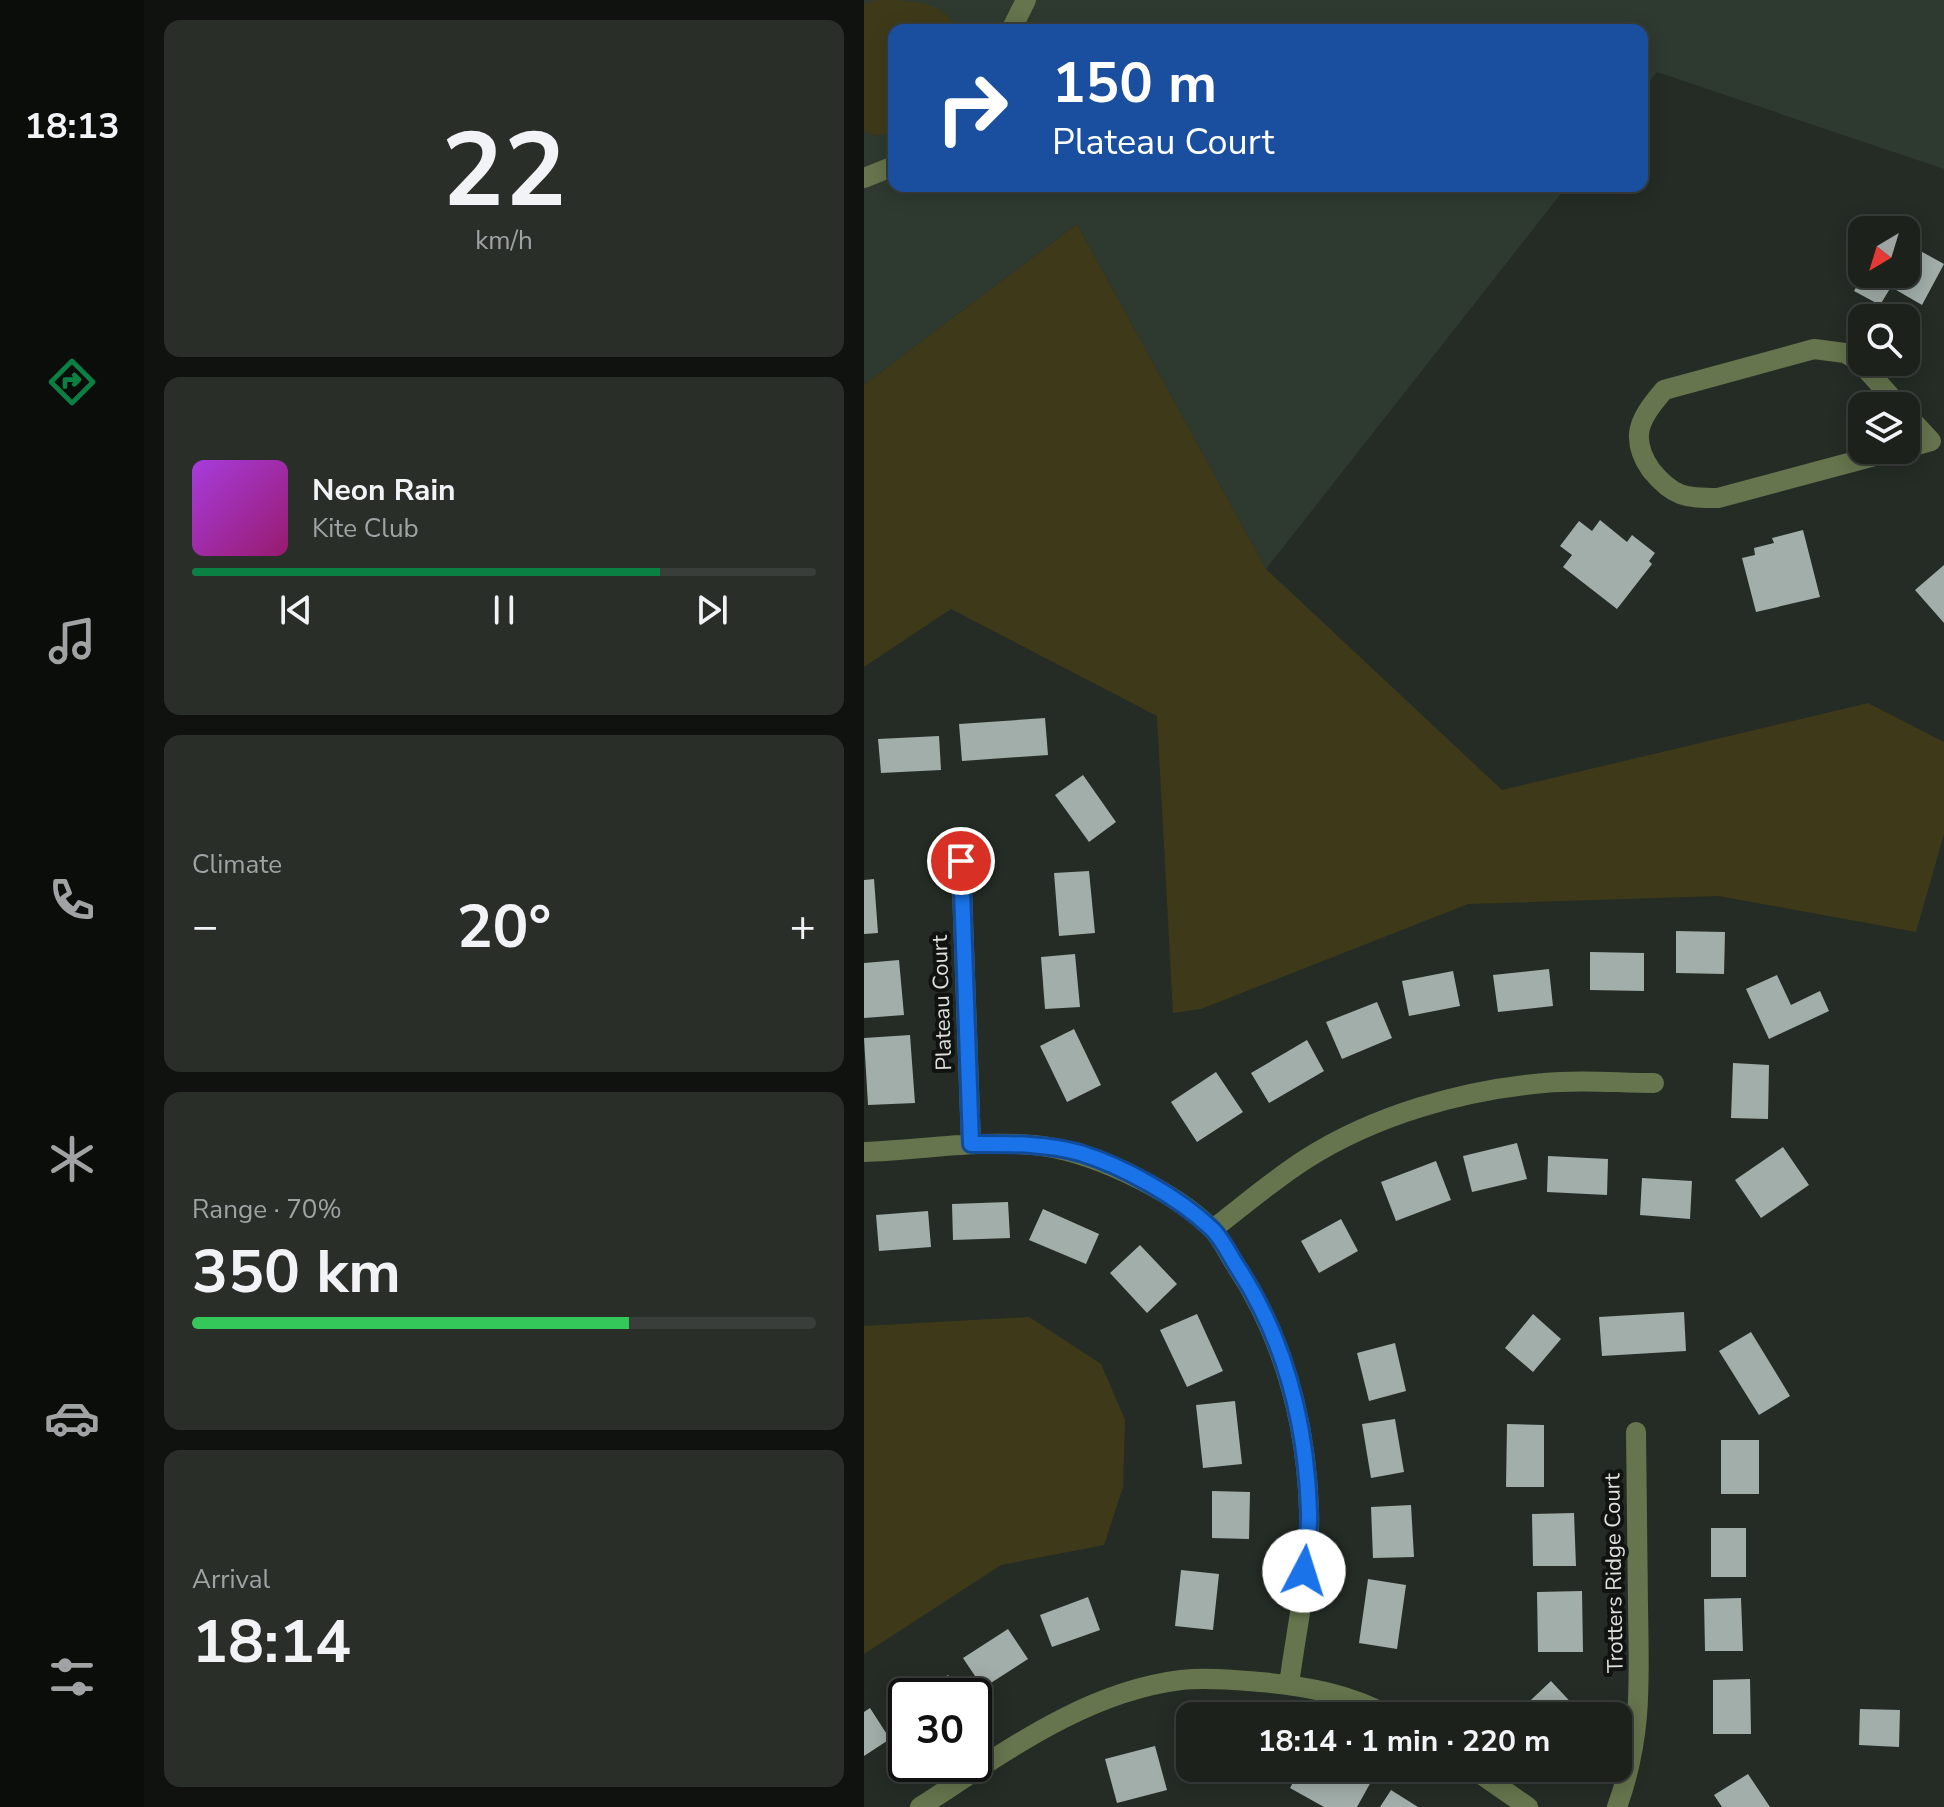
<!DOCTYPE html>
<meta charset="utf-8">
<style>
body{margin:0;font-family:"Nunito Sans",sans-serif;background:#292e29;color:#f1f3f6;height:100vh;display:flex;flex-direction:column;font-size:30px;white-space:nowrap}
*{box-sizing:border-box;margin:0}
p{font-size:26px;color:#a0a3a3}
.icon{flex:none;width:44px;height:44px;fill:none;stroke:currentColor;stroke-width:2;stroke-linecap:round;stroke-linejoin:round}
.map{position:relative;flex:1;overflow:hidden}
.details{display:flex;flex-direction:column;gap:20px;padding:20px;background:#0f120f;width:720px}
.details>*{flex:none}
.guide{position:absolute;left:24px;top:24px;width:760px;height:168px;border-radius:16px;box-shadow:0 4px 20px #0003,0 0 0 2px #3a3e3b;background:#1a4fa0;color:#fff;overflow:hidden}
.needle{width:52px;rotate:218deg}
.fabs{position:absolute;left:984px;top:216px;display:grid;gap:16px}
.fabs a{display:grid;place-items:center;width:72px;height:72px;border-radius:16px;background:#1c211c;box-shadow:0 4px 20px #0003,0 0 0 2px #3a3e3b;font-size:40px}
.speed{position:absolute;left:24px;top:1678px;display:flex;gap:16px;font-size:40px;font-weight:700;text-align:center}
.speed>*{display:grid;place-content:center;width:104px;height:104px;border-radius:50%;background:#1c211c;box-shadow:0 4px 20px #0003,0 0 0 2px #3a3e3b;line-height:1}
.speed .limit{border:4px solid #111;border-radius:12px;background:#fff;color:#111}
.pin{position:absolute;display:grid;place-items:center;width:68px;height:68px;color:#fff;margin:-34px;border:4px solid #fff;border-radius:50%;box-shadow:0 2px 8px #0007}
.me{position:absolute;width:88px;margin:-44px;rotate:5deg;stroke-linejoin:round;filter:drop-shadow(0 0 6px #0008)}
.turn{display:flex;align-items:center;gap:28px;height:168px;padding:0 32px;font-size:36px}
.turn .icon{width:104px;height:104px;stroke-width:2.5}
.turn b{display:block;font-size:56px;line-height:68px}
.big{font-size:60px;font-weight:700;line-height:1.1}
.details .widget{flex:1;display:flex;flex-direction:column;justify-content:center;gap:12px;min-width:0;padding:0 28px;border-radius:16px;background:#292e29}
.details .dial{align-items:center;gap:0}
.dial b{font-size:104px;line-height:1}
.song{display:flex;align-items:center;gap:24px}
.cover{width:96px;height:96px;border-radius:12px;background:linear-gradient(135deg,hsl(280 70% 55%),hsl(320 70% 35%))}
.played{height:8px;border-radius:4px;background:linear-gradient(90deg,#0b8043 75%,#3a3e3b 75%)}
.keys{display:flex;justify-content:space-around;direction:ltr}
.heat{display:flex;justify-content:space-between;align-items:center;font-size:44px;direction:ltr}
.charge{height:12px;border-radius:6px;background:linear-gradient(90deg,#34c759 70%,#3a3e3b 0)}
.trip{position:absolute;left:312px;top:1702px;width:456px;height:80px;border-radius:16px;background:#1c211c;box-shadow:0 4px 20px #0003,0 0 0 2px #3a3e3b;font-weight:700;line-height:80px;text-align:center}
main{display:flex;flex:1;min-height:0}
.menu{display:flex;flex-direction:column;width:144px;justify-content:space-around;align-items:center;background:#0b0d0b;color:#a0a3a3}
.menu .icon{width:56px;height:56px}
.menu .active{color:#0b8043}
.menu b{font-size:36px;color:#f1f3f6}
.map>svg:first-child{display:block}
.built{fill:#2e3a30}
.green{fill:#3e3a19}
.building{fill:#a2aeaa}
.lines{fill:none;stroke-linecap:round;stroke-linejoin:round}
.minor{stroke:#66754d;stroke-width:20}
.route-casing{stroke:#114b97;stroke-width:20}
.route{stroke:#1a73e8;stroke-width:14}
.labels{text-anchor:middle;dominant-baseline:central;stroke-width:8;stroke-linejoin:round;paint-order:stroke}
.street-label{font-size:22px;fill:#dde1dd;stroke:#101310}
</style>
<main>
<nav class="menu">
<b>18:13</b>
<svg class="icon active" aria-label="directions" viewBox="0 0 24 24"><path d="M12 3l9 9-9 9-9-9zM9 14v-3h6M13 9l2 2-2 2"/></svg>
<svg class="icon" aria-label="music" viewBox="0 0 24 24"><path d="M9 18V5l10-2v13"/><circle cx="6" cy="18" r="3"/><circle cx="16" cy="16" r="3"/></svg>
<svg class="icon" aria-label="phone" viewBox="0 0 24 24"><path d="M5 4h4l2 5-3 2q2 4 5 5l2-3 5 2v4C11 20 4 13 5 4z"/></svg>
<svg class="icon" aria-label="climate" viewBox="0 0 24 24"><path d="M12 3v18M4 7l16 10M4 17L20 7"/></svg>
<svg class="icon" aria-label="car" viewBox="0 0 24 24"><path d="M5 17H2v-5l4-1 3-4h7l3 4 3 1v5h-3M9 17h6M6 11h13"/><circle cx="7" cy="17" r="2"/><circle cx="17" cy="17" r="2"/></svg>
<svg class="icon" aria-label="filters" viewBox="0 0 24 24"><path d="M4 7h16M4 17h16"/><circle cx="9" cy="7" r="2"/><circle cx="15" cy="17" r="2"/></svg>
</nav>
<section class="details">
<div class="widget dial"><b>22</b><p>km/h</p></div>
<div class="widget">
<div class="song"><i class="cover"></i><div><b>Neon Rain</b><p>Kite Club</p></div></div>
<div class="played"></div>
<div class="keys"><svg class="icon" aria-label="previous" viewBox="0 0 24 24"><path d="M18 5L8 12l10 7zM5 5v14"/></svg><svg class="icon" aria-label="pause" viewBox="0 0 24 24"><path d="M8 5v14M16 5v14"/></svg><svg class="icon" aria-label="next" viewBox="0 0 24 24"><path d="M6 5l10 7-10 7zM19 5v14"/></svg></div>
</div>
<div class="widget"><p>Climate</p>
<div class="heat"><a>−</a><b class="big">20°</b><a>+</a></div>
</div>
<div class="widget"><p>Range · 70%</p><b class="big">350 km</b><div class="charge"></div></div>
<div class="widget"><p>Arrival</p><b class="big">18:14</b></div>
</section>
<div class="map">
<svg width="1080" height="1807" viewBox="0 0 1080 1807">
<rect width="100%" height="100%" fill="#252c25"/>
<!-- built -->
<path class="built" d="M0,0H1080V169L793,72L778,91V30H30V186H703L402,569L213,224L0,385Z"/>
<!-- green -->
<path class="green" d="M13,0C48,0 77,0 95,30H30V131L13,136L0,131V4Z
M213,224L402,569L638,790L1004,703L1080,742V834L1052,932L855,896L604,904L337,1009L309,1013L293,716L87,609L0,667V385Z
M165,1317L237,1364L261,1420L259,1487L240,1545L137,1565L0,1654V1326Z"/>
<!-- building -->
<path class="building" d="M1042,243L1080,264L1058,305L1027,287L1016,305L990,291L1000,274H1042Z
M736,520L763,542L768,535L791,553L785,561L788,564L753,609L699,567L708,555L696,546L715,521L728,531Z
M939,530L956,597L892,612L878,558L891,555L890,548L910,543L908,538Z
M1080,565V623L1051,590Z
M181,718L184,755L98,761L95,724Z
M75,736L77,770L17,773L14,739Z
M219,775L252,822L225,842L191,795Z
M225,871L231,933L195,936L190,873Z
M10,879L14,933L0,934V880Z
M812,931L861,932L860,974L812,973Z
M726,952L780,953V991L726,990Z
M211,954L216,1007L181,1009L177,957Z
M35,960L40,1015L0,1018V963Z
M685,969L689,1006L634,1012L629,975Z
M589,971L596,1006L545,1016L538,981Z
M913,975L927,1005L956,991L965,1011L905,1039L882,989Z
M513,1002L528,1038L478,1059L462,1022Z
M210,1029L237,1085L203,1102L176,1046Z
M46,1035L51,1103L4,1105L0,1038Z
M443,1040L460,1071L405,1103L387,1073Z
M869,1063L905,1065L904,1119L867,1118Z
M352,1072L379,1112L333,1142L307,1102Z
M653,1143L663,1179L608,1192L599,1156Z
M919,1147L945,1185L897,1218L871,1180Z
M684,1156L744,1159L743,1195L683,1192Z
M572,1161L587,1200L532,1221L517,1182Z
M778,1178L828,1181L826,1219L776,1215Z
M144,1202L146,1238L89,1240L88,1204Z
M179,1209L235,1234L222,1264L165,1240Z
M64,1211L67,1247L15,1251L12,1215Z
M477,1219L494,1251L455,1273L437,1241Z
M276,1245L313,1284L283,1313L246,1273Z
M820,1312L822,1351L738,1356L735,1317Z
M333,1314L359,1371L323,1387L296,1330Z
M669,1314L697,1339L669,1372L641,1348Z
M887,1332L926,1396L895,1415L855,1351Z
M531,1343L542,1391L505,1401L493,1353Z
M371,1401L378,1464L339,1468L332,1405Z
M531,1419L540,1472L507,1478L498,1424Z
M643,1424L680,1425V1487H642Z
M857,1440H895V1494H857Z
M348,1491L386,1492L385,1539L348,1538Z
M547,1505L550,1557L509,1558L507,1507Z
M710,1513L712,1566H669L668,1514Z
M847,1528H882V1577H847Z
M317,1570L355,1574L349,1630L311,1626Z
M504,1579L542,1585L533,1649L495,1643Z
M718,1591L719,1652H674L673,1592Z
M224,1597L236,1630L188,1647L176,1615Z
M877,1598L879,1651H841L840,1599Z
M144,1629L164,1659L119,1688L99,1658Z
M84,1675L98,1696H53Z
M886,1679L887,1734H849V1680Z
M687,1681L714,1710L707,1716H650Z
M6,1708L26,1739L0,1756V1712Z
M996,1709L1036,1710L1035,1747L995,1745Z
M291,1746L303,1790L253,1803L241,1759Z
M339,1768H391L390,1784H339Z
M437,1768H486L508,1780L493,1807H460L426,1788Z
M884,1774L906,1807H858L850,1795Z
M527,1790L554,1807H516Z"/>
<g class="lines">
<!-- minor -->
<path class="minor" d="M147,30L162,0
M0,178L30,166
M1042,414L1067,441L1042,448
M1033,450L854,498C821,498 809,497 787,470C780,460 774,448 775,434C776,418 790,402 800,390L950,349L981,353L995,361L1035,406
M97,861L107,1144
M0,1152C56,1150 113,1140 169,1145C225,1150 308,1189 348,1229C357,1238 364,1253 371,1264C420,1338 442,1422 445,1510C447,1564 432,1630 425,1685
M349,1229C379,1206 409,1180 442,1159C511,1115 599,1090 680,1083C716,1079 754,1083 790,1083
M608,1768L664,1807
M56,1807C137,1755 219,1692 317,1680C343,1677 371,1680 396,1682C441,1686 486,1694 525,1716
M753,1807C779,1736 775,1679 774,1606C773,1548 773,1490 772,1432"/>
</g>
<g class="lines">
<defs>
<path id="route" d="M97,861L107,1144C144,1144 180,1143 216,1153C259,1166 314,1197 347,1228C358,1238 366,1256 374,1268C421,1340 442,1425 445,1510C446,1530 442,1551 440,1571"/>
</defs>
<!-- route casing -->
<use href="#route" class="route-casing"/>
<!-- route -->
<use href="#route" class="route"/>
</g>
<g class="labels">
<!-- street labels -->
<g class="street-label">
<text transform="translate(78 1003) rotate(-92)">Plateau Court</text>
<text transform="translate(750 1573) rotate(-91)">Trotters Ridge Court</text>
</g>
</g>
</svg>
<div class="fabs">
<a><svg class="needle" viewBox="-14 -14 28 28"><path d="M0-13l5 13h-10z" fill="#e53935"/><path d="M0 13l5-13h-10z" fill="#a0a3a3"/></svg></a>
<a><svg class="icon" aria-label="search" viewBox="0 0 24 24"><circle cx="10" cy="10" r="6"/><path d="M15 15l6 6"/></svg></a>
<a><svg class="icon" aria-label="layers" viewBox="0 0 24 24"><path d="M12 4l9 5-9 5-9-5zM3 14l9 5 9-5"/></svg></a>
</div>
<div class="speed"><div class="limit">30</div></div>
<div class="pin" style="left:97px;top:861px;background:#d93025"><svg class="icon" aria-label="arrive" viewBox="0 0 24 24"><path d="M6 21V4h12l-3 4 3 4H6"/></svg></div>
<svg class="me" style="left:440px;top:1571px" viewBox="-20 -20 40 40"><circle r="19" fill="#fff"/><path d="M0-13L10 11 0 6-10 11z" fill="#1a73e8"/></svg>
<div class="trip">18:14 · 1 min · 220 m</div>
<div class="guide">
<div class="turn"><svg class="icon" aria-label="right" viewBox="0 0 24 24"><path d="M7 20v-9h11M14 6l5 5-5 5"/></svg><div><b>150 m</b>Plateau Court</div></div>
</div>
</div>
</main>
